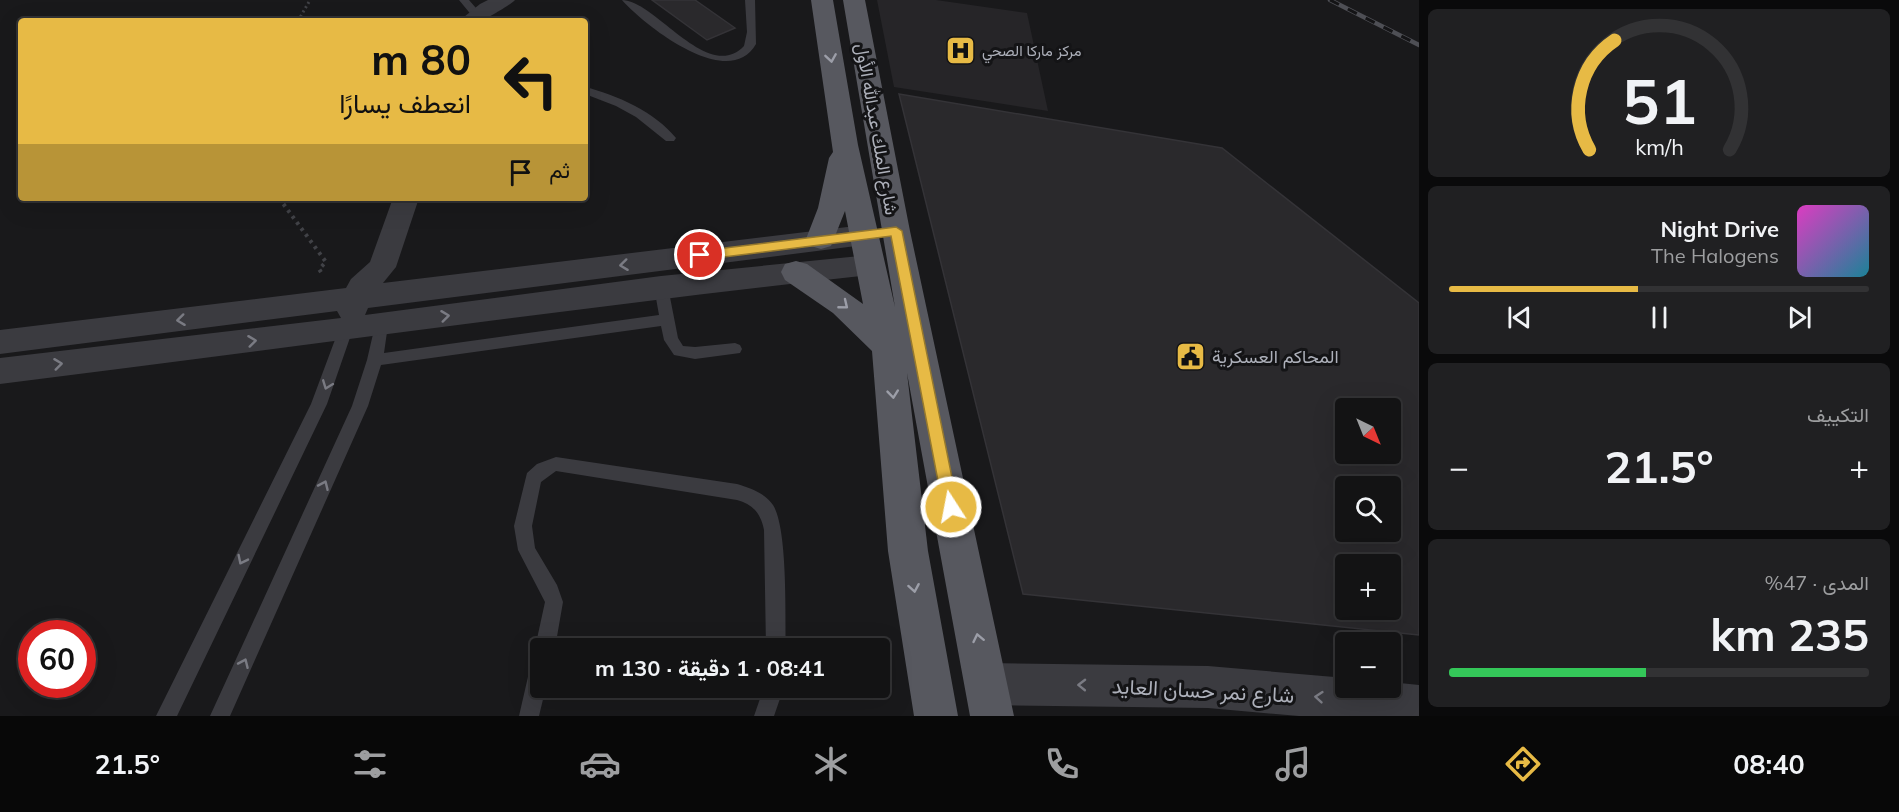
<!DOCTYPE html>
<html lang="ar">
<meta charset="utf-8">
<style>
body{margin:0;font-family:Mulish,Vazirmatn,sans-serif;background:#202022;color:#f1f3f6;direction:rtl;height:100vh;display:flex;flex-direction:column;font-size:22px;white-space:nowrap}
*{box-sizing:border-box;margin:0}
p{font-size:20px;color:#9d9ea0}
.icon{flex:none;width:33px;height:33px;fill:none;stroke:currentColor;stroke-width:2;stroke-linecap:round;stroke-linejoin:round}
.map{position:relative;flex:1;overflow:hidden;direction:ltr}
.details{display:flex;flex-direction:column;gap:9px;padding:9px;background:#0a0a0b;width:480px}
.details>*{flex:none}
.guide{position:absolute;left:18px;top:18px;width:570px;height:183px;border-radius:6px;box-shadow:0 6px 24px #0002,0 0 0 2px #323234;direction:rtl;background:#e7ba45;color:#111;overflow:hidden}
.needle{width:39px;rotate:137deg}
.controls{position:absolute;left:1335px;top:398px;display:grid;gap:12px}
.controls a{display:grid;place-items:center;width:66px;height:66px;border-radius:6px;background:#131314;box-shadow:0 6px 24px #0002,0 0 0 2px #323234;font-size:30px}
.speed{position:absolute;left:18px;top:620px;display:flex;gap:12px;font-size:30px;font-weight:700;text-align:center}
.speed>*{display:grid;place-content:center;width:78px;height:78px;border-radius:50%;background:#131314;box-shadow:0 6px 24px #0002,0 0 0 2px #323234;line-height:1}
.speed .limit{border:9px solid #d22;background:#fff;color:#111}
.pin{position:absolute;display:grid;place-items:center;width:51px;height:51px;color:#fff;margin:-26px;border:3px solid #fff;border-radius:50%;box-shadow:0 2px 6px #0007}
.me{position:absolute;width:66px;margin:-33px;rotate:349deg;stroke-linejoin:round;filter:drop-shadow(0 0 4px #0008)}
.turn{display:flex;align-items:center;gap:21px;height:126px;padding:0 18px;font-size:27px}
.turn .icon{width:78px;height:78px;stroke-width:2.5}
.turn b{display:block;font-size:42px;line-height:51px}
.then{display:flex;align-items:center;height:57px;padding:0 18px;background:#0003;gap:12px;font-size:22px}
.big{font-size:45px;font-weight:700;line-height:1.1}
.details .card{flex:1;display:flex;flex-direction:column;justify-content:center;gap:9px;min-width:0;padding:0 21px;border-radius:9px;background:#202022}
.details .dial{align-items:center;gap:0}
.dial svg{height:156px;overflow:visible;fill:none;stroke:#323234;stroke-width:7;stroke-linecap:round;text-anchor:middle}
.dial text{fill:#f1f3f6;stroke:none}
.song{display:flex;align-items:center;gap:18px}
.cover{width:72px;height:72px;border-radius:9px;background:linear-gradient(135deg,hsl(310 70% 55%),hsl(190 70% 35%))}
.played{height:6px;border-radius:3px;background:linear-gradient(90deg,#e7ba45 45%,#323234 45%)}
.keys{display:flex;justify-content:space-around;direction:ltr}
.heat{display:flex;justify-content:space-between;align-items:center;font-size:33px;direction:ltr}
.charge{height:9px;border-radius:4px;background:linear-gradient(90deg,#34c759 47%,#323234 0)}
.trip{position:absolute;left:530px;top:638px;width:360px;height:60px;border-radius:6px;background:#131314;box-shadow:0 6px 24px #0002,0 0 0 2px #323234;font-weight:700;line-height:60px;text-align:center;direction:rtl}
.dock{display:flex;height:96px;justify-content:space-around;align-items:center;background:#080808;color:#9d9ea0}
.dock .icon{width:42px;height:42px}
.dock .selected{color:#e7ba45}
.dock b{font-size:27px;color:#f1f3f6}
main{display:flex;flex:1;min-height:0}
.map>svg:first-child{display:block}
.built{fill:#262528}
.building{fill:#2a292c;stroke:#343337;stroke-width:1.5;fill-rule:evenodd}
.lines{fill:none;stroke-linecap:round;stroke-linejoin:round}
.path-far1{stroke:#414247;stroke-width:3;stroke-dasharray:2 3;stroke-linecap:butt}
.path{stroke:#414247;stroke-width:4;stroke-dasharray:3 4.5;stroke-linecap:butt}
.service{fill:#3b3b40;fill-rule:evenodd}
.minor{fill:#3b3b40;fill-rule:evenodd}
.primary{fill:#57585f;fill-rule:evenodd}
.rail-casing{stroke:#4e4f55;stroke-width:4.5}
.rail{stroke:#141416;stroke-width:3;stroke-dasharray:10;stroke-linecap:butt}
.oneway{stroke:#9c9ea8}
.oneway2{stroke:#7a7b83}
.route{fill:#e7ba45;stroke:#96792d;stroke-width:1.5}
.labels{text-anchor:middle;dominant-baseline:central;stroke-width:6;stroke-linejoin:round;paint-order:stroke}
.far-poi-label{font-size:15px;fill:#adb0ba;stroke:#141416;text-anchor:start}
.street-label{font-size:18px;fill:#adb0ba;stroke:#141416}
.poi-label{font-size:18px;fill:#adb0ba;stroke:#141416;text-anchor:start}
.near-street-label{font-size:21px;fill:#adb0ba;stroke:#141416}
</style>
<main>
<section class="details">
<div class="card dial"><svg viewBox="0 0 100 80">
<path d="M14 69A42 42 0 1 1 86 69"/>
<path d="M14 69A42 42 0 0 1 27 13" stroke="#e7ba45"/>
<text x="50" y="56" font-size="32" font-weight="700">51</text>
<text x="50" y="72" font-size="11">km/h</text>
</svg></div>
<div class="card">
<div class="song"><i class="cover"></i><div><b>Night Drive</b><p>The Halogens</p></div></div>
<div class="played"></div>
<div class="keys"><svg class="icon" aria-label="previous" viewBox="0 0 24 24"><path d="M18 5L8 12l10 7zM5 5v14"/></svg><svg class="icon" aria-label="pause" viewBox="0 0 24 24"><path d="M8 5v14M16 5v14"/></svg><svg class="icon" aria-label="next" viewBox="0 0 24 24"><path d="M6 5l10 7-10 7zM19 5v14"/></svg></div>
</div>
<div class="card"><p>التكييف</p>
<div class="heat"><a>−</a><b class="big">21.5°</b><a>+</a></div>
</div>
<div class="card"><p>المدى · 47%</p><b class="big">235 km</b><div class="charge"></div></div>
</section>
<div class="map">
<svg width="1419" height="716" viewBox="0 0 1419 716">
<rect width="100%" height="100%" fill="#19191b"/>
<!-- built -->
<path class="built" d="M877,0H936L1027,13L1048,111L894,87Z"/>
<!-- building -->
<path class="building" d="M652,0H695L735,28L707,40Z
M899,94L1222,148L1419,303V635L1023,594ZM1346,408H1390V453H1346ZM1346,486H1390V531H1346ZM1346,564H1390V609H1346Z"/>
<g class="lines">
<!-- path-far1 -->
<path class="path-far1" d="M298,21L310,0"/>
<!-- path -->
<path class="path" d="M279,198L326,262L319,269L323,275"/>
<!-- service -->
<path class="service" d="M459,0H469L482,15L481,17H473Z
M622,0C655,0 708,84 744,46L747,32L745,0H755L756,44C729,92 645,26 622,0Z
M585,87C617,95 655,112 676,138L674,141H666L636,117L616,106L585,94Z
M661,282L668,287L678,338L683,346L695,347L735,343L740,345L742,349L740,353L695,359L674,355L664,340L661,326L381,365L368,406L230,716H210L352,406L367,360L376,321H386L388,325L384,353L659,315L654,287Z
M346,323L351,325L353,329L327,404L177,716H156L311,404L339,329L341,325Z
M556,457L737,484C750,488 765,493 773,505C788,529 785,616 786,648H766L764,530C761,514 753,504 737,500L556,471L541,482L532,526L535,548L557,585L563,602L555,648H540V656L538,655L535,648L545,602L518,550L514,526L527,473L537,464Z
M540,658V687H546L539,716H519L530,668L533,661Z
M764,687H784L774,716H754Z"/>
<!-- minor -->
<path class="minor" d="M488,0H515C512,4 485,20 480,21C474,22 466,21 459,21L480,4Z
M393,198H419L396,267L383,283L864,225L874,228L878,235L874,242L864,245L368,308L365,315L661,276L870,255L880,258L884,265L880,272L870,275C579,307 290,348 0,384V358L341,318L337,311L0,354V330L346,288L351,279L370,262Z
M987,663L1208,666L1346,678V687H1390V682L1419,685V716H1299L1208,708L987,705L972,699L966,684L972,669Z"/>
<!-- primary -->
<path class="primary" d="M811,0H833L858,145L895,307L843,0H865L910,231L1014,716H970L907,373L928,551L958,716H914L888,551L872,351L833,313L785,280L781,272L785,264L796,261L807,264L863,304L845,211L831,246L821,249L811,246L806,239L818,208L829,158L833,152Z"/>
<defs>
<path id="rail" d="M1330,0L1419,45"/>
</defs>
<!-- rail casing -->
<use href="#rail" class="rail-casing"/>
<!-- rail -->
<use href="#rail" class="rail"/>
</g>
<!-- one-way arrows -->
<defs><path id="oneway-chevron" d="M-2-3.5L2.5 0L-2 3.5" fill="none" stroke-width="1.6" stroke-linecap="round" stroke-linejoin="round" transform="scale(1.5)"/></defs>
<g class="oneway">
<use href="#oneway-chevron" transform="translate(831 58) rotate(81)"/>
<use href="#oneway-chevron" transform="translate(844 305) rotate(39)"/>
<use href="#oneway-chevron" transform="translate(893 394) rotate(84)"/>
<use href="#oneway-chevron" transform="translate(914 588) rotate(80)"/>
<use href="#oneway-chevron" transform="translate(978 638) rotate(-102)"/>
</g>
<g class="oneway2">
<use href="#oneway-chevron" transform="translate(624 265) rotate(173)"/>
<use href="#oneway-chevron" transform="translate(445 316) rotate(-7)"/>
<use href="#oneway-chevron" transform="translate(181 320) rotate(173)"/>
<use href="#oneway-chevron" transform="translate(252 341) rotate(-7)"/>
<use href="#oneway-chevron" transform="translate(58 364) rotate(-7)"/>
<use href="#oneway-chevron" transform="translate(327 385) rotate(111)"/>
<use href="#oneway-chevron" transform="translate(324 485) rotate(-66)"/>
<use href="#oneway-chevron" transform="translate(242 560) rotate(116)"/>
<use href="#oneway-chevron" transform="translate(244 663) rotate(-66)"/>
<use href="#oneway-chevron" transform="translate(1082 685) rotate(-179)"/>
<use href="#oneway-chevron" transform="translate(1319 697) rotate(-175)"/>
</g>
<!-- route -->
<path class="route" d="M896,227L902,231L958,507L956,512L951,514L945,512L943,507L891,236L700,260L694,255L700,251Z"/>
<!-- icons -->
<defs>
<symbol id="hospital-square" viewBox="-11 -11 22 22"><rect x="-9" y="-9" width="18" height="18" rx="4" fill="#e7ba45" stroke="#141416"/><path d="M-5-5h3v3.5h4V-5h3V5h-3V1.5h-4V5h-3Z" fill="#111"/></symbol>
<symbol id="civic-square" viewBox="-11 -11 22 22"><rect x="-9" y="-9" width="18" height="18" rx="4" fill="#e7ba45" stroke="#141416"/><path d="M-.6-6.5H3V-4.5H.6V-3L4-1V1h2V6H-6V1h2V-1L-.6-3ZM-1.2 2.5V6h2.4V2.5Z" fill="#111"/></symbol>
</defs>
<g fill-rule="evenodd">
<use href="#hospital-square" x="944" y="34" width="33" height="33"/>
<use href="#civic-square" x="1174" y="340" width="33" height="33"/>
</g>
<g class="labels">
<!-- far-poi labels -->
<g class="far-poi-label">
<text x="982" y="50">مركز ماركا الصحي</text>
</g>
<!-- street labels -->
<g class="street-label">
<text transform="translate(877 129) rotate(80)">شارع الملك عبدالله الأول</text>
</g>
<!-- poi labels -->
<g class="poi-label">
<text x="1212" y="356">المحاكم العسكرية</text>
</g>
<!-- near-street labels -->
<g class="near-street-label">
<text transform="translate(1203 690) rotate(3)">شارع نمر حسان العايد</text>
</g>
</g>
</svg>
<div class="controls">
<a><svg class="needle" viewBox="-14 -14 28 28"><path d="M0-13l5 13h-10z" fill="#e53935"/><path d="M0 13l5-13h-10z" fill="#9d9ea0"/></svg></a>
<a><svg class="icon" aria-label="search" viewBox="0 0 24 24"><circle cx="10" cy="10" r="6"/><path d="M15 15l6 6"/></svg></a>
<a>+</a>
<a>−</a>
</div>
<div class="speed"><div class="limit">60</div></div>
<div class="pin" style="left:700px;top:255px;background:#d93025"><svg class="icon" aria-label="arrive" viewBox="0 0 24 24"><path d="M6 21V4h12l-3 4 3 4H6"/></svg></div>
<svg class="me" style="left:951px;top:507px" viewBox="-20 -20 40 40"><circle r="17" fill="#e7ba45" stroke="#fff" stroke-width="3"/><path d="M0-11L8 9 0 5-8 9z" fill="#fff"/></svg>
<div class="trip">08:41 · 1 دقيقة · 130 m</div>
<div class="guide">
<div class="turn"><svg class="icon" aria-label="left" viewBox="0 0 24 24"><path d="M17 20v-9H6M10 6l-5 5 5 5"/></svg><div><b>80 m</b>انعطف يسارًا</div></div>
<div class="then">ثم<svg class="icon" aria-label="arrive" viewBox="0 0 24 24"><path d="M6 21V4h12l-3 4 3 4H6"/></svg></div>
</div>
</div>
</main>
<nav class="dock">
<b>08:40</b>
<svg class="icon selected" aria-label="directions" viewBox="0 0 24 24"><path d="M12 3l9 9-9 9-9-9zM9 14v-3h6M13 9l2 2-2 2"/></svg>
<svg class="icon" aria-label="music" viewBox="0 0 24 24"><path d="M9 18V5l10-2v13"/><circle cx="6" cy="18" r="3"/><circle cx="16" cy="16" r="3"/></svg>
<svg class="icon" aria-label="phone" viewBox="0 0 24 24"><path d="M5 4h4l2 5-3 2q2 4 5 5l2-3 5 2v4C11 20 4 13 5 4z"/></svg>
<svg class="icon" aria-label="climate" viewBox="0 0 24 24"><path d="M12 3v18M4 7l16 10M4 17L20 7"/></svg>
<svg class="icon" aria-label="car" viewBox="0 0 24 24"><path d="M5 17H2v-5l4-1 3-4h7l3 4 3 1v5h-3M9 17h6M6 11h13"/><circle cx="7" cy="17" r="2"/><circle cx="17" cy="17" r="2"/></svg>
<svg class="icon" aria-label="filters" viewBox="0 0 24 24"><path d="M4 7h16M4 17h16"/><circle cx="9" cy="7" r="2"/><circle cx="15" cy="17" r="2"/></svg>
<b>21.5°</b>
</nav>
